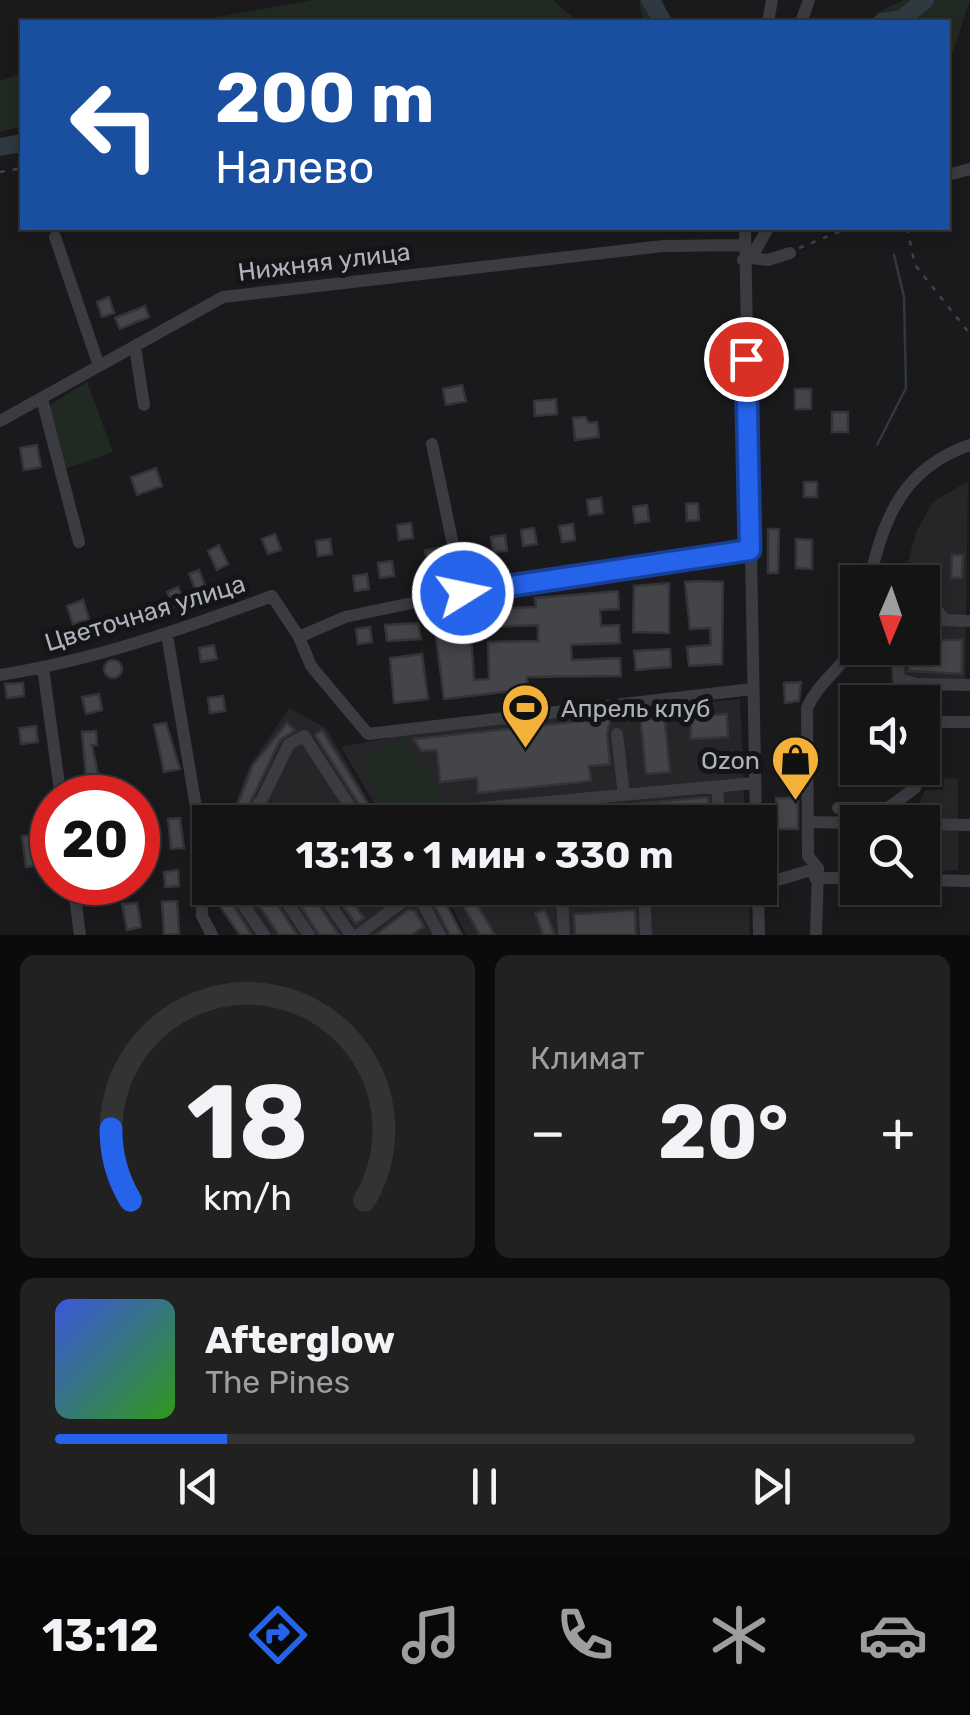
<!DOCTYPE html>
<html lang="ru">
<meta charset="utf-8">
<style>
body{margin:0;font-family:Rubik,sans-serif;background:#212122;color:#f1f3f6;height:100vh;display:flex;flex-direction:column;font-size:38px;white-space:nowrap}
*{box-sizing:border-box;margin:0}
p{font-size:32px;color:#9d9ea0}
.icon{flex:none;width:55px;height:55px;fill:none;stroke:currentColor;stroke-width:2;stroke-linecap:round;stroke-linejoin:round}
.map{position:relative;height:935px;overflow:hidden}
.sheet{display:flex;flex-direction:column;gap:20px;padding:20px;background:#0b0b0c;flex:1}
.sheet>*{flex:none}
.hud{position:absolute;left:20px;top:20px;width:930px;height:210px;border-radius:0px;box-shadow:0 5px 15px #0003,0 0 0 2px #333334;background:#1a4fa0;color:#fff;overflow:hidden}
.needle{width:65px;rotate:182deg}
.tools{position:absolute;left:840px;top:565px;display:grid;gap:20px}
.tools a{display:grid;place-items:center;width:100px;height:100px;border-radius:0px;background:#141415;box-shadow:0 5px 15px #0003,0 0 0 2px #333334;font-size:50px}
.speed{position:absolute;left:30px;top:775px;display:flex;gap:20px;font-size:50px;font-weight:700;text-align:center}
.speed>*{display:grid;place-content:center;width:130px;height:130px;border-radius:50%;background:#141415;box-shadow:0 5px 15px #0003,0 0 0 2px #333334;line-height:1}
.speed .limit{border:15px solid #d22;background:#fff;color:#111}
.pin{position:absolute;display:grid;place-items:center;width:85px;height:85px;color:#fff;margin:-42px;border:5px solid #fff;border-radius:50%;box-shadow:0 2px 10px #0007}
.me{position:absolute;width:110px;margin:-55px;rotate:80deg;stroke-linejoin:round;filter:drop-shadow(0 0 8px #0008)}
.turn{display:flex;align-items:center;gap:35px;height:210px;padding:0 30px;font-size:45px}
.turn .icon{width:130px;height:130px;stroke-width:2.5}
.turn b{display:block;font-size:70px;line-height:85px}
.big{font-size:75px;font-weight:700;line-height:1.1}
.sheet .card{flex:1;display:flex;flex-direction:column;justify-content:center;gap:15px;min-width:0;padding:0 35px;border-radius:15px;background:#212122}
.sheet .dial{align-items:center;gap:0}
.dial svg{height:260px;overflow:visible;fill:none;stroke:#333334;stroke-width:7;stroke-linecap:round;text-anchor:middle}
.dial text{fill:#f1f3f6;stroke:none}
.song{display:flex;align-items:center;gap:30px}
.cover{width:120px;height:120px;border-radius:15px;background:linear-gradient(135deg,hsl(230 70% 55%),hsl(110 70% 35%))}
.played{height:10px;border-radius:5px;background:linear-gradient(90deg,#2563eb 20%,#333334 20%)}
.keys{display:flex;justify-content:space-around;direction:ltr}
.heat{display:flex;justify-content:space-between;align-items:center;font-size:55px;direction:ltr}
.sheet .tiles{flex:1;display:grid;gap:20px;grid-template-columns:1fr 1fr}
.card:last-child{grid-column:span 2}
.trip{position:absolute;left:192px;top:805px;width:585px;height:100px;border-radius:0px;background:#141415;box-shadow:0 5px 15px #0003,0 0 0 2px #333334;font-weight:700;line-height:100px;text-align:center}
.tabs{display:flex;height:160px;justify-content:space-around;align-items:center;background:#080808;color:#9d9ea0}
.tabs .icon{width:70px;height:70px}
.tabs .selected{color:#2563eb}
.tabs b{font-size:45px;color:#f1f3f6}
.map>svg:first-child{display:block}
.built{fill:#262629}
.green{fill:#212a22}
.lines{fill:none;stroke-linecap:round;stroke-linejoin:round}
.stream{stroke:#2f3941;stroke-width:2.5}
.river{stroke:#2f3941;stroke-width:18}
.building{fill:#444549;stroke:#343438;stroke-width:2.5}
.path{stroke:#414348;stroke-width:2.5;stroke-dasharray:5 8;stroke-linecap:butt}
.minor{stroke:#3b3c41;stroke-width:12}
.route-casing{stroke:#184099;stroke-width:25}
.route{stroke:#2563eb;stroke-width:18}
.labels{text-anchor:middle;dominant-baseline:central;stroke-width:10;stroke-linejoin:round;paint-order:stroke}
.street-label{font-size:25px;fill:#acb1bc;stroke:#151517}
.poi-label{font-size:25px;fill:#acb1bc;stroke:#151517;text-anchor:start}
</style>
<div class="map">
<svg width="970" height="935" viewBox="0 0 970 935">
<rect width="100%" height="100%" fill="#1a1a1c"/>
<!-- built -->
<path class="built" d="M968,481L965,689L891,686L890,648H922V582H902L917,530L933,502Z
M740,699L745,822H385L341,747L433,729Z
M289,708L326,728L381,822H228L249,767Z
M944,778L958,779V870L923,872L922,822L879,819L904,817L918,806L925,790H943Z
M211,888H438L462,935H242Z
M443,888H748L750,935H466Z"/>
<!-- green -->
<path class="green" d="M313,0H553L578,22H187Z
M639,0H662L671,22H643Z
M903,0H970L948,67V22H870L879,12Z
M22,73V126L0,132V81Z
M87,382L113,452L62,470L48,406Z
M404,735L457,818L449,822H395L358,764Z"/>
<g class="lines">
<!-- stream -->
<path class="stream" d="M877,445L906,388L904,297L894,255"/>
<!-- river -->
<path class="river" d="M650,0L663,22
M882,22L902,19L925,0
M0,147L22,143"/>
</g>
<!-- building -->
<path class="building" d="M109,297L114,313L102,317L97,302Z
M145,306L149,317L120,329L115,318Z
M462,385L466,401L446,405L443,389Z
M795,389H811V409H795Z
M556,399L557,414L535,416L534,401Z
M832,412H848V432H832Z
M585,417L589,423L597,422L599,437L575,440L573,418Z
M37,445L41,467L24,470L20,448Z
M156,468L162,486L137,495L131,477Z
M804,482H817V497H804Z
M601,498L603,513L589,515L587,500Z
M698,503L699,520L687,521L686,504Z
M647,505L649,521L635,523L633,507Z
M411,523L413,538L399,540L397,525Z
M573,524L575,540L562,542L559,526Z
M534,528L537,544L523,546L521,530Z
M768,529H779L778,573H768Z
M275,534L281,550L268,554L262,539Z
M505,535L507,551L493,552L491,537Z
M330,539L332,554L318,556L316,541Z
M796,539L812,540V569L796,568Z
M219,545L228,564L217,570L208,551Z
M439,548L441,563L427,565L425,550Z
M952,555H963L962,578H951Z
M392,561L394,576L380,578L378,563Z
M199,570L206,589L197,593L189,574Z
M367,574L369,589L355,591L353,576Z
M700,581L723,582L722,664L689,666L687,647L711,645L710,628L690,629L685,582Z
M669,583V633L633,632L634,586Z
M178,587L185,601L174,607L167,592Z
M618,591L619,609L600,610L601,626L619,625L620,643L571,645L572,660L620,658L621,676L527,677L528,689L444,699L434,621L470,617L474,680L489,679L488,642L538,641V625L490,627L489,609L536,607L535,598Z
M83,600L89,619L73,624L67,606Z
M922,621H931L935,640H962V674L909,671V648H922Z
M418,623L421,639L387,641L385,625Z
M370,627L372,642L358,644L356,629Z
M214,645L217,659L201,662L199,648Z
M670,649L671,667L636,670L634,651Z
M422,654L428,699L394,703L390,658Z
M104 669a9 9 0 1 1 18 0a9 9 0 1 1-18 0Z
M801,682L799,701L785,703L784,683Z
M23,683L24,696L7,698L5,684Z
M99,694L102,710L86,714L82,697Z
M223,696L225,711L210,713L208,698Z
M664,713L670,772L646,774L640,715Z
M727,714L728,737L691,739L690,716Z
M611,718L607,734L610,764L589,766L591,781L478,793L477,778L440,782L437,750L421,751L414,739Z
M166,723L180,769L164,772L154,725Z
M287,723L295,730L280,740L241,822H231L253,765Z
M36,726L38,742L21,744L19,728Z
M322,730L379,822H370L315,735Z
M96,731L97,745H92L98,774L86,776L82,732Z
M794,752L795,773L783,774V753Z
M708,797L710,822H483V818Z
M776,798H798V829H777Z
M180,818L184,848L171,849L168,819Z
M47,833L51,864L26,867L22,836Z
M922,834H940V855H922Z
M178,870L179,886L165,887L164,872Z
M211,888H222L252,935H240L212,895Z
M247,888H267L297,935H279Z
M289,888H308L339,935H319Z
M330,888H343L364,918L356,924Z
M425,888H438L462,935H450Z
M470,892L495,935H480L459,898Z
M177,901L179,934L164,935L162,902Z
M137,903L141,927L127,930L122,904Z
M408,910L415,911L424,927L411,935H375Z
M545,910L554,933V935H543L535,913Z
M635,910L636,935H575L574,914Z"/>
<g class="lines">
<!-- path -->
<path class="path" d="M0,172L22,168
M907,228L915,265L970,334
M799,248L848,228"/>
<!-- minor -->
<path class="minor" d="M768,22L772,0
M801,22L809,0
M948,175L970,169
M745,228L756,822
M55,237L99,366
M751,258L768,260L790,253
M743,260L751,258L768,228
M135,347L144,405
M42,399L79,542
M0,421L223,297L663,246L743,245
M432,444L463,593
M869,582C884,517 903,468 970,445
M922,609H936L945,620L970,621
M167,635L200,831L202,916L212,935
M299,637L311,666L368,734L752,689
M897,648L899,679L916,684L970,685
M43,668L61,798
M0,675C94,660 183,629 272,596L299,637L345,617L445,596L751,550
M922,722H970
M617,734L624,795
M717,787L720,822
M259,802L273,822
M838,808H888L915,788L918,768
M251,822L289,744L304,736L360,822
M459,822L470,809L755,783
M808,822L858,823
M922,824L970,825
M815,878H858
M922,880L970,881
M73,882L80,935
M760,885L818,868
M232,888L264,935
M277,888L309,935
M318,888L351,935
M399,888L406,899L422,902L440,935
M712,888L726,895L758,893
M758,888L759,935
M644,890L646,935
M562,899L564,935
M538,900L633,895L646,888
M358,935L406,899
M816,935L818,868L808,856L807,708C820,678 850,665 858,632"/>
</g>
<g class="lines">
<defs>
<path id="route" d="M463,593L750,550L746,359"/>
</defs>
<!-- route casing -->
<use href="#route" class="route-casing"/>
<!-- route -->
<use href="#route" class="route"/>
</g>
<!-- icons -->
<defs>
<symbol id="stadium-pin" viewBox="-11 -11 22 30"><path d="M0 17L-7.5 6A9.5 9.5 0 1 1 7.5 6Z" fill="#f4b139" stroke="#151517"/><path d="M0-5a6.5 5 0 1 0 0 10a6.5 5 0 1 0 0-10ZM-3.5-1.8h7v3.6h-7Z" fill="#111"/></symbol>
<symbol id="shop-pin" viewBox="-11 -11 22 30"><path d="M0 17L-7.5 6A9.5 9.5 0 1 1 7.5 6Z" fill="#f4b139" stroke="#151517"/><path d="M-5-2.5h2.3a2.7 3.5 0 0 1 5.4 0H5L5.5 6h-11ZM-1.5-2.5h3a1.5 2.3 0 0 0-3 0Z" fill="#111"/></symbol>
</defs>
<g fill-rule="evenodd">
<use href="#stadium-pin" x="498" y="680" width="55" height="75"/>
<use href="#shop-pin" x="768" y="732" width="55" height="75"/>
</g>
<g class="labels">
<!-- street labels -->
<g class="street-label">
<text transform="translate(324 262) rotate(-7)">Нижняя улица</text>
<text transform="translate(145 613) rotate(-17)">Цветочная улица</text>
</g>
<!-- poi labels -->
<g class="poi-label">
<text x="561" y="708">Апрель клуб</text>
<text x="760" y="760" text-anchor="end">Ozon</text>
</g>
</g>
</svg>
<div class="tools">
<a><svg class="needle" viewBox="-14 -14 28 28"><path d="M0-13l5 13h-10z" fill="#e53935"/><path d="M0 13l5-13h-10z" fill="#9d9ea0"/></svg></a>
<a><svg class="icon" aria-label="sound" viewBox="0 0 24 24"><path d="M4 9h4l5-4v14l-5-4H4zM17 9q2 3 0 6"/></svg></a>
<a><svg class="icon" aria-label="search" viewBox="0 0 24 24"><circle cx="10" cy="10" r="6"/><path d="M15 15l6 6"/></svg></a>
</div>
<div class="speed"><div class="limit">20</div></div>
<div class="pin" style="left:746px;top:359px;background:#d93025"><svg class="icon" aria-label="arrive" viewBox="0 0 24 24"><path d="M6 21V4h12l-3 4 3 4H6"/></svg></div>
<svg class="me" style="left:463px;top:593px" viewBox="-20 -20 40 40"><circle r="17" fill="#2563eb" stroke="#fff" stroke-width="3"/><path d="M0-11L8 9 0 5-8 9z" fill="#fff"/></svg>
<div class="trip">13:13 · 1 мин · 330 m</div>
<div class="hud">
<div class="turn"><svg class="icon" aria-label="left" viewBox="0 0 24 24"><path d="M17 20v-9H6M10 6l-5 5 5 5"/></svg><div><b>200 m</b>Налево</div></div>
</div>
</div>
<section class="sheet">
<div class="tiles">
<div class="card dial"><svg viewBox="0 0 100 80">
<path d="M14 69A42 42 0 1 1 86 69"/>
<path d="M14 69A42 42 0 0 1 8 47" stroke="#2563eb"/>
<text x="50" y="56" font-size="32" font-weight="700">18</text>
<text x="50" y="72" font-size="11">km/h</text>
</svg></div>
<div class="card"><p>Климат</p>
<div class="heat"><a>−</a><b class="big">20°</b><a>+</a></div>
</div>
<div class="card">
<div class="song"><i class="cover"></i><div><b>Afterglow</b><p>The Pines</p></div></div>
<div class="played"></div>
<div class="keys"><svg class="icon" aria-label="previous" viewBox="0 0 24 24"><path d="M18 5L8 12l10 7zM5 5v14"/></svg><svg class="icon" aria-label="pause" viewBox="0 0 24 24"><path d="M8 5v14M16 5v14"/></svg><svg class="icon" aria-label="next" viewBox="0 0 24 24"><path d="M6 5l10 7-10 7zM19 5v14"/></svg></div>
</div>
</div>
</section>
<nav class="tabs">
<b>13:12</b>
<svg class="icon selected" aria-label="directions" viewBox="0 0 24 24"><path d="M12 3l9 9-9 9-9-9zM9 14v-3h6M13 9l2 2-2 2"/></svg>
<svg class="icon" aria-label="music" viewBox="0 0 24 24"><path d="M9 18V5l10-2v13"/><circle cx="6" cy="18" r="3"/><circle cx="16" cy="16" r="3"/></svg>
<svg class="icon" aria-label="phone" viewBox="0 0 24 24"><path d="M5 4h4l2 5-3 2q2 4 5 5l2-3 5 2v4C11 20 4 13 5 4z"/></svg>
<svg class="icon" aria-label="climate" viewBox="0 0 24 24"><path d="M12 3v18M4 7l16 10M4 17L20 7"/></svg>
<svg class="icon" aria-label="car" viewBox="0 0 24 24"><path d="M5 17H2v-5l4-1 3-4h7l3 4 3 1v5h-3M9 17h6M6 11h13"/><circle cx="7" cy="17" r="2"/><circle cx="17" cy="17" r="2"/></svg>
</nav>
